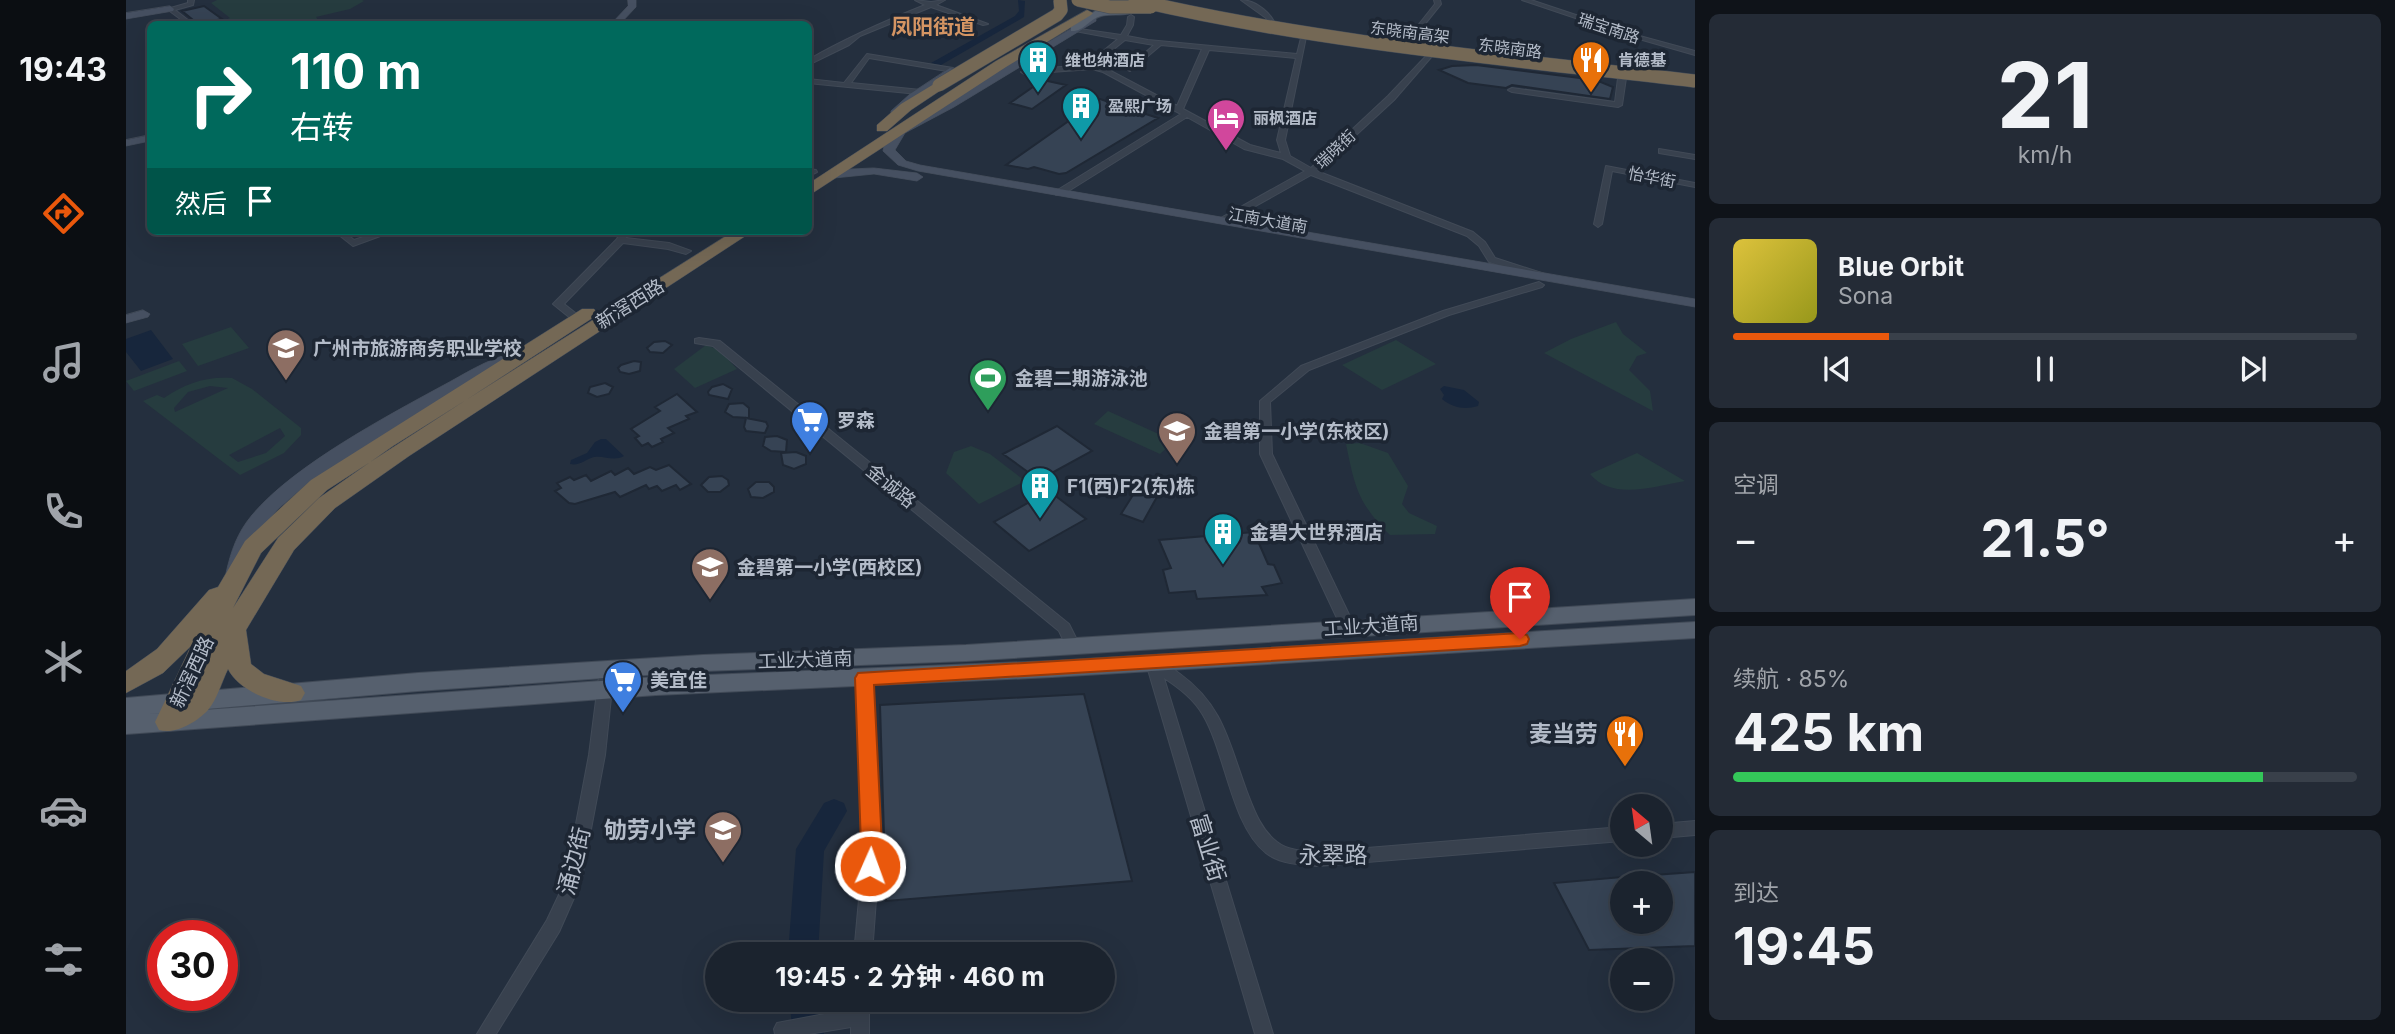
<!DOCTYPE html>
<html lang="zh">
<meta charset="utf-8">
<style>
body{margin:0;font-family:Inter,"Noto Sans SC",sans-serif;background:#242b36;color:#f1f3f6;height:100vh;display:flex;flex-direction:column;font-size:26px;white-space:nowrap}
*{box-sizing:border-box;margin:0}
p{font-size:23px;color:#a0a4aa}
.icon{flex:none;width:38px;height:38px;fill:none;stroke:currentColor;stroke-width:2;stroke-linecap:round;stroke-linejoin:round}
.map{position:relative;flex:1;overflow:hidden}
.side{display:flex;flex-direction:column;gap:14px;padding:14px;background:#0f1319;width:700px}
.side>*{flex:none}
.top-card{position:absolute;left:21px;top:21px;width:665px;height:214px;border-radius:10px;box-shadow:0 7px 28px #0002,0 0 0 2px #39404a;background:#00695c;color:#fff;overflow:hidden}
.needle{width:46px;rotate:331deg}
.fabs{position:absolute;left:1484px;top:794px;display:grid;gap:14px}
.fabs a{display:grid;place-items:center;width:63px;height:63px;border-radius:50%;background:#1b232e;box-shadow:0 7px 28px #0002,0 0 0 2px #39404a;font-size:35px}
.speed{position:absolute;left:21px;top:920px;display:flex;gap:14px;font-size:35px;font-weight:700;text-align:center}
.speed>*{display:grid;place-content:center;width:91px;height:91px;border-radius:50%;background:#1b232e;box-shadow:0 7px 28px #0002,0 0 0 2px #39404a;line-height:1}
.speed .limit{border:10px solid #d22;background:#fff;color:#111}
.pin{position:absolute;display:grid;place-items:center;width:60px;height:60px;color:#fff;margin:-72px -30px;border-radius:50% 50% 50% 0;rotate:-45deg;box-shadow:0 0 7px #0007}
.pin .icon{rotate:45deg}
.me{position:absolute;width:77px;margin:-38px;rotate:2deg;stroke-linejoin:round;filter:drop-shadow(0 0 5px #0008)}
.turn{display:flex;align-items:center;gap:24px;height:147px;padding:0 28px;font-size:32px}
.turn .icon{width:91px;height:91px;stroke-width:2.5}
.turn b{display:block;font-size:49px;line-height:60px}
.then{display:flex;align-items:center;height:66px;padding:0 28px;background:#0003;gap:14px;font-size:26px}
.big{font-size:52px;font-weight:700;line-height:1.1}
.side .tile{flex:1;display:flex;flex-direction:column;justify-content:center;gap:10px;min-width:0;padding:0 24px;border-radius:10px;background:#242b36}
.side .dial{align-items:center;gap:0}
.dial b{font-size:91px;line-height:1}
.song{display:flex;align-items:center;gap:21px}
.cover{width:84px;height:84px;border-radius:10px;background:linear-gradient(135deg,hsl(50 70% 55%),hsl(60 70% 35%))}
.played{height:7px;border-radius:4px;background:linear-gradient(90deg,#ea580c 25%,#39404a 25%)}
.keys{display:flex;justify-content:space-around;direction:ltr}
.heat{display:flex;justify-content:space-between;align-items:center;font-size:38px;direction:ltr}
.charge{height:10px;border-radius:5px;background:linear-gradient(90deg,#34c759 85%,#39404a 0)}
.trip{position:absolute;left:579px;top:942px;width:410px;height:70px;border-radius:35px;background:#1b232e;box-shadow:0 7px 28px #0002,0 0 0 2px #39404a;font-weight:700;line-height:70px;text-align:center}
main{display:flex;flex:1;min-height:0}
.menu{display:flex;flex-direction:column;width:126px;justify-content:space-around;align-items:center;background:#0b0e12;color:#a0a4aa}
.menu .icon{width:49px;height:49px}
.menu .on{color:#ea580c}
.menu b{font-size:32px;color:#f1f3f6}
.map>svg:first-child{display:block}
.green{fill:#263c3f;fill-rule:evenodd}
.water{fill:#17263c}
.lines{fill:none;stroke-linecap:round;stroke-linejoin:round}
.river{fill:#17263c;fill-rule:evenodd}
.building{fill:#364354;stroke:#1f2835;stroke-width:2}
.street-casing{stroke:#414a57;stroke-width:2}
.secondary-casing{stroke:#414a57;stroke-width:1}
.primary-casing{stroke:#414a57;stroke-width:2}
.highway-casing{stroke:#434c59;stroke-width:1}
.street{fill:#38414e;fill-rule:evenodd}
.secondary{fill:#465061;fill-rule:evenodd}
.primary{fill:#56606e;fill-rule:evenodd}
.highway{fill:#746855;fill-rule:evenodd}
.highway-bridge-casing{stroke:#434c59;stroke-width:14;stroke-linecap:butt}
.highway-bridge{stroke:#746855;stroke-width:13}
.route{fill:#ea580c;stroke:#983908;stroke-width:2}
.labels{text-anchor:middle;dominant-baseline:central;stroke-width:7;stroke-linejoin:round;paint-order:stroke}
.far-street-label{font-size:16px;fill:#b4bcc9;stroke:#1d2633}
.far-poi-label{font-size:16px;font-weight:bold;fill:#b4bcc9;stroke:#1d2633;text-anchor:start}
.street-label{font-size:19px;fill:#b4bcc9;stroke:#1d2633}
.poi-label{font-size:19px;font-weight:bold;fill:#b4bcc9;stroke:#1d2633;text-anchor:start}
.far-district-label{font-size:21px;font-weight:bold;fill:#d59563;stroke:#1d2633}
.near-poi-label{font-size:23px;font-weight:bold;fill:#b4bcc9;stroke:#1d2633;text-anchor:end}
.near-street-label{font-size:23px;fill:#b4bcc9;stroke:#1d2633}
</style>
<main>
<nav class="menu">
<b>19:43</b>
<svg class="icon on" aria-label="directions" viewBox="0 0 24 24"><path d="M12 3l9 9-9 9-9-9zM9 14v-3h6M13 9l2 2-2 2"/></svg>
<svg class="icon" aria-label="music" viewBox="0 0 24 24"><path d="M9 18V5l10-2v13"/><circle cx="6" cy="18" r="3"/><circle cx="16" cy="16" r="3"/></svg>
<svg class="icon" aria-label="phone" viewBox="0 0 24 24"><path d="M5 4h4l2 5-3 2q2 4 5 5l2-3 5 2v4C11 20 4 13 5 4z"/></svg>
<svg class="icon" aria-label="climate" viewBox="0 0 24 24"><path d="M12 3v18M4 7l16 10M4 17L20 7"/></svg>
<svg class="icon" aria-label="car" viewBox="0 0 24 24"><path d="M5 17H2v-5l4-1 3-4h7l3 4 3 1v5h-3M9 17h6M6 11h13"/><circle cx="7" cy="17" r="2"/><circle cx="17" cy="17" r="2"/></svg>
<svg class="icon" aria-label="filters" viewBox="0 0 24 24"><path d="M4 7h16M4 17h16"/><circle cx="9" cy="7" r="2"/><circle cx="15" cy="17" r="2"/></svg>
</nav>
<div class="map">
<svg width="1569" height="1034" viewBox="0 0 1569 1034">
<rect width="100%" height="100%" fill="#242f3e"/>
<!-- green -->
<path class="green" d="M91,0H236L238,1L224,9L190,17L192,20L183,24H96L95,22L104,18L85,3Z
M1490,322L1497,334L1521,353L1511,356L1503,370L1524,391L1527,411L1418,353L1445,339Z
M105,327L123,348L72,366L56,344Z
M1270,340L1310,364L1256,390L1216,365Z
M580,345L593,350L611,369L569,388L548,369Z
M53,361L61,371L8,391L0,381Z
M106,378L126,389L175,428V435L158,453L114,475L17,401L31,395L38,398C59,384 79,376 106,378ZM84,386L102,388L49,412L48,408L62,392ZM154,428L159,436L140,453L112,462L103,455Z
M982,411L1048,441L1034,454L968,424Z
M1234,443L1262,453L1282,486L1276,504L1283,513L1311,526L1309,534L1264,535C1232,503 1229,488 1220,444Z
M845,446L864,454L899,481L853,504L820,473L828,452Z
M1511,453L1559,481C1529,486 1486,501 1464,474Z"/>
<!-- water -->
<path class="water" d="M892,0L899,1L898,17L815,65L805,63L889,16L893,11Z
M25,330L47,359L15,371L0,352V339Z
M1318,386L1338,390L1353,402L1352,406C1339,410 1327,408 1316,399L1318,395L1314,389Z
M475,439H480L498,456C487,462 478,455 468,457C458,460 454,466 444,464L445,460L461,453L469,442Z"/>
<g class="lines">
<!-- river -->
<path class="river" d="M708,799L718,803L721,811L698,851L692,954H662L670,849L698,803Z
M664,999H694L698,1034H666Z"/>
</g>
<!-- building -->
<path class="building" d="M78,6L96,19L72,24L56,11Z
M1350,65L1470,80L1487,87L1484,99L1386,85L1380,88L1342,83L1313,70L1326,66Z
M917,80L940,85L906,109L884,103Z
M974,99L1032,118L940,173L933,174L908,167L902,169L880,165Z
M539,341L546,345L537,353L524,352L521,348L528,342Z
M508,361L515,362L514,371L503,374L494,372L492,368L495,365Z
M479,383L487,387L483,394L471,397L462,393L464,387Z
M597,384L606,389L602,399L583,395L582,392L586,387Z
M551,394L571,412L560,416L563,419L542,428L548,433L535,439L537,442L526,447L522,443L516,446L509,438L513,436L505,429L534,411L529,407Z
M617,403L623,408V418L607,417L599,412L603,404Z
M620,418L640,422L642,426L639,433L620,431L618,427Z
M931,426L966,451L913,480L877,454Z
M651,436L661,440L660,452L645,451L637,446L639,437Z
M670,452L680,456V464L668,469L657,465L655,453Z
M543,465L565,484L554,490L550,485L536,491L531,486L523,489L520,485L494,497L489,492L449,504L443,503L429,491L435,488L431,483L444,477L448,480L460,475L465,481L485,471L489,475L502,468L508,474L524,467L530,470Z
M596,476L602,480L603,485L594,492H582L575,485L583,477Z
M1017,479L1037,486L1017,522L995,514Z
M630,482H643L648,487V492L637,498L625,497L622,489Z
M923,491L960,519L903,551L868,522Z
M1128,532L1142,564L1148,565L1156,583L1136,587L1141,595L1071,599L1069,591L1043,593L1037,570L1045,568L1033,540Z
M958,694L1006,881L760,901L754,705Z
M1569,872V946L1463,950L1428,883L1496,877V922H1535V884H1500V877Z"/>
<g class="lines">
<defs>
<path id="street" d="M62,0H68L67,5L49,10L67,24H61L41,9L62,3Z
M789,0L805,2L819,0L810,5L862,24L857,25L805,7L734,36L723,45L682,65V60C720,38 759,21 799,5Z
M1115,0C1130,0 1148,15 1150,28H1146L1140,18Z
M1308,0H1314L1315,4L1282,45H1278V43L1309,4Z
M1396,0H1405L1510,35L1569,51V55L1506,37Z
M1005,15L1008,17L1007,25L1001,36L1022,40L1171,54L1175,38L1180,37L1159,140L1164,156L1185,168L1262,96L1303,53H1307V55L1268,100L1191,171L1347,232L1359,242L1369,258L1422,275L1417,278L1363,262L1353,246L1341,236L1185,175L1099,223H1093V219L1179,171L1157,159L1118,149L1061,117L936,195H930V191L1055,114L977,72L966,69L898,74L895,72L898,70L960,65L992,39L949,31L946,29L947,28L995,35L1001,25L1002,17ZM999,40L1028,45L1002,68V70L1004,71L1035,45L1076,49L1051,106L981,69L968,65ZM1083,50L1170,58L1151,140L1155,153L1124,145L1057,109Z
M741,54L827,68L830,70L827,72L743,58L725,83L795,90L796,92L792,94L682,83V79L718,83Z
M1496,76L1500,78L1496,105L1492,107L1386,92L1382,90L1386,88L1489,102L1492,78Z
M1533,149L1569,155V159L1533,153Z
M1480,166L1569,183V187L1486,171L1476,224L1472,227L1468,224Z
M682,169L690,170L691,172L687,174H682Z
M208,231H217L228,240L255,231H268L227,246Z
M495,231H503L500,238L543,243L565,251L560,254L542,249L497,243L438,304L457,319L452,322L448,321L427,304L491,239Z
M1413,282L1418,285L1416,287L1323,315L1183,370L1144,402L1146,454L1229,627L1227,631H1217L1134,454V401L1175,366L1317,311Z
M573,338L594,341L943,624L954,646L952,650H942L933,631L587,346L569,343V339Z
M1027,657C1037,660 1046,668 1054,674C1098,706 1103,744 1121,792C1128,810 1135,830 1151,842C1162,851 1179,851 1192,852L1496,827V841L1192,866C1175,865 1154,864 1140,853C1105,825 1100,754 1077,715C1068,699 1053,688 1038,678L1147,1034H1129L1020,663L1022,658Z
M481,664L486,665L488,669L479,755L455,882L433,932L370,1034H351L421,920L439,882L463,755L474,669L476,665Z
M738,673L743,674L745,678L754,845L746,954H728L738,845L731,678L733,674Z
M1569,821V835L1535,838V824Z
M725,999H743V1034H725V1027L683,1034H649L648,1029L651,1023L725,1009Z"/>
<path id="secondary" d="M502,0H510V7L494,24H485L502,6Z
M44,6L48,9L47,11L0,19V13Z
M967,16L970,17V21L828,107L779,133L769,150L780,161L794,165L1569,299V307L792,171L772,165L757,151L758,145L771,129Z
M824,68L833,70L792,98L773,115H765V111L784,94Z
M24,135V141L0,146V140Z
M748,168L791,173L797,177L791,181L748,174L708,178L702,174L708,170Z
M17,310L24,314L22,317L0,323V315Z
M384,354L391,358L389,361L297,410L181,484L152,509L129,537L116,578H102L100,573C105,551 111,533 126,515C167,466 259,417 316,386C337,375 361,359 384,354Z"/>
<path id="primary" d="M983,2L991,4L983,10L1008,7L1013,10C1002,17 987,13 975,16C963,19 958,32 945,31V27Z
M1569,599V615L840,661L577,671L292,691L22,714L530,677L926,661L1569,622V638L926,677L530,695L0,734V698L292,673L577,655L840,645Z"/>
<path id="highway" d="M961,10L967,13L965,15L880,67L682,196V184L870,61Z
M813,81L820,85L818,88L785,110L761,131H751V125L775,104Z
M608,231H627L283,456L209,508L168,550L120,630L125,664L138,674L175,686L179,693L175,700C152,708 113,691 102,669C96,681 91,700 82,710C71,722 49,735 33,730L29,722L65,646L37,673L0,693V671L31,649L83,590L92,587L119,541L185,480L456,309H468L471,313L468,317L201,490L135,553L107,608L152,538L193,498L267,446Z"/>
</defs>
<!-- street casing -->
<use href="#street" class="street-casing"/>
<!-- secondary casing -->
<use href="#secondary" class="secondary-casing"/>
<!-- primary casing -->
<use href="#primary" class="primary-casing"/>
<!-- highway casing -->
<use href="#highway" class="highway-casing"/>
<!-- street -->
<use href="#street" class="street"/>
<!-- secondary -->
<use href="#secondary" class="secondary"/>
<!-- primary -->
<use href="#primary" class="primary"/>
<!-- highway -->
<use href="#highway" class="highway"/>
<defs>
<path id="highway-bridge" d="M952,0L984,7H1025
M1009,0C1194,43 1381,59 1569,81
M813,85L931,15L935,10L934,0"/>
</defs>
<!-- highway-bridge casing -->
<use href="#highway-bridge" class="highway-bridge-casing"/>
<!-- highway-bridge -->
<use href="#highway-bridge" class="highway-bridge"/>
</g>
<!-- route -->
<path class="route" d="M1394,633L1401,635L1403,639L1401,644L1394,646L748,685L756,845L752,873L744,875L737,873L733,866L735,845L729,678L732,673Z"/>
<!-- icons -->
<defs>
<symbol id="building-pin" viewBox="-11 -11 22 30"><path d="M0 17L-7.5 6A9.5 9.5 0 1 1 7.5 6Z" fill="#0f9aa8" stroke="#1d2633"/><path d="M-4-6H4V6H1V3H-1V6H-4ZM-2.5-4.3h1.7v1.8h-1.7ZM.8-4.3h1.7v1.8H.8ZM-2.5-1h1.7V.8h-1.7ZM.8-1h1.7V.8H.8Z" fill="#fff"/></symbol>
<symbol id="restaurant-pin" viewBox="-11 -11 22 30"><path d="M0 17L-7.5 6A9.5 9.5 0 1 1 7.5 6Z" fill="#e8710a" stroke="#1d2633"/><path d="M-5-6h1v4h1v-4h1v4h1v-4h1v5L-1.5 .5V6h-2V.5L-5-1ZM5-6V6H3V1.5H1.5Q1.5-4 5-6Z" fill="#fff"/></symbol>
<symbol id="hotel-pin" viewBox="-11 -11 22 30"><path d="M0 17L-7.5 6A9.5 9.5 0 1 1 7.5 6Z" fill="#d1479c" stroke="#1d2633"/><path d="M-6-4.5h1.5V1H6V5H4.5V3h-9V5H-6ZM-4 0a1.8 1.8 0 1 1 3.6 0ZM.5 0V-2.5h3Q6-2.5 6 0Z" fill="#fff"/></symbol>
<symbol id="school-pin" viewBox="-11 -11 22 30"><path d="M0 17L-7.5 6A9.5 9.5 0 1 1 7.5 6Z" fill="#8d6e63" stroke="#1d2633"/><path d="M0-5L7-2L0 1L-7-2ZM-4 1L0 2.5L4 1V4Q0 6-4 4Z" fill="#fff"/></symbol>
<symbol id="stadium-pin" viewBox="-11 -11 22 30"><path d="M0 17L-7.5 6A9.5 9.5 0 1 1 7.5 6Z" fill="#2e9e5b" stroke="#1d2633"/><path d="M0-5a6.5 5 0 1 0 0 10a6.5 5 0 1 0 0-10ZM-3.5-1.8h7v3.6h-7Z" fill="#fff"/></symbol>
<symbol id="supermarket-pin" viewBox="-11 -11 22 30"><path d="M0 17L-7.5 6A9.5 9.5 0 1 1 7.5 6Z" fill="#3f7fe0" stroke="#1d2633"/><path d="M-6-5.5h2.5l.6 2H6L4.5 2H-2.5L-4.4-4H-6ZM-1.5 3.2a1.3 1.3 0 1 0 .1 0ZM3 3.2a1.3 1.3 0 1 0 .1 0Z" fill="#fff"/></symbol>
</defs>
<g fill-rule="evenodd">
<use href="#building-pin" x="890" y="38" width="44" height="60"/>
<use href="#restaurant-pin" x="1443" y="38" width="44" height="60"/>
<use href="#building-pin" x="933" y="84" width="44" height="60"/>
<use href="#hotel-pin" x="1078" y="96" width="44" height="60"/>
<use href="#school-pin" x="138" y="326" width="44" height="60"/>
<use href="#stadium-pin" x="840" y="356" width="44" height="60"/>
<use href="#supermarket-pin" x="662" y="398" width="44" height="60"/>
<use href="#school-pin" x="1029" y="409" width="44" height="60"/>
<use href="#building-pin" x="892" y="464" width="44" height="60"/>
<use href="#building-pin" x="1075" y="510" width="44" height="60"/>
<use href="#school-pin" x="562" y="545" width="44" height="60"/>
<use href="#supermarket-pin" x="475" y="658" width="44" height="60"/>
<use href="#restaurant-pin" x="1477" y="712" width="44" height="60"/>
<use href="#school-pin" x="575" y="808" width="44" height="60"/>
</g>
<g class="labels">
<!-- far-street labels -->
<g class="far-street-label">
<text transform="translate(1483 28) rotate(18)">瑞宝南路</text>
<text transform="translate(1284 32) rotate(7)">东晓南高架</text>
<text transform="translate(1384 48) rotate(7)">东晓南路</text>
<text transform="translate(1209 149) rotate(-43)">瑞晓街</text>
<text transform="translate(1526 177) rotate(11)">怡华街</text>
<text transform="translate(1142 220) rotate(10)">江南大道南</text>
</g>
<!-- far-poi labels -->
<g class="far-poi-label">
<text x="939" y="60">维也纳酒店</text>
<text x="1492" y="60">肯德基</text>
<text x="982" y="106">盈熙广场</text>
<text x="1127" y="118">丽枫酒店</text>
</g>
<!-- street labels -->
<g class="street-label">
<text transform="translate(504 304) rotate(-32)">新滘西路</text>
<text transform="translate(765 486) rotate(39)">金诚路</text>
<text transform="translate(1245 626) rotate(-4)">工业大道南</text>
<text transform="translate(679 660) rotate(-2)">工业大道南</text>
<text transform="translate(66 672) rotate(-65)">新滘西路</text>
</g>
<!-- poi labels -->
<g class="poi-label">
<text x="187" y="348">广州市旅游商务职业学校</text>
<text x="889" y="378">金碧二期游泳池</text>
<text x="711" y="420">罗森</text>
<text x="1078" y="431">金碧第一小学(东校区)</text>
<text x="941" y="486">F1(西)F2(东)栋</text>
<text x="1124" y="532">金碧大世界酒店</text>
<text x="611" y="567">金碧第一小学(西校区)</text>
<text x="524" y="680">美宜佳</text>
</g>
<!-- far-district labels -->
<g class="far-district-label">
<text x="807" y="26">凤阳街道</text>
</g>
<!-- near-poi labels -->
<g class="near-poi-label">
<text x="1472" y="734">麦当劳</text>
<text x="570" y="830">劬劳小学</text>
</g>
<!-- near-street labels -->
<g class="near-street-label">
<text transform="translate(1082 848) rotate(73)">富业街</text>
<text x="1207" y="855">永翠路</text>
<text transform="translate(448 861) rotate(-76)">涌边街</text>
</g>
</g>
</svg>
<div class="fabs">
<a><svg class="needle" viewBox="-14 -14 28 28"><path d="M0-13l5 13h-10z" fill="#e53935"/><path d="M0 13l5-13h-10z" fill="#a0a4aa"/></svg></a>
<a>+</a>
<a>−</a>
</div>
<div class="speed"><div class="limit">30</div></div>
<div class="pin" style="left:1394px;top:639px;background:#d93025"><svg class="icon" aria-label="arrive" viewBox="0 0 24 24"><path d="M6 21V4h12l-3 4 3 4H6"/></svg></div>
<svg class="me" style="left:744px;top:866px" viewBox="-20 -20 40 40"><circle r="17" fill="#ea580c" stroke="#fff" stroke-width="3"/><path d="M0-11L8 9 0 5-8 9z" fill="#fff"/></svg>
<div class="trip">19:45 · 2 分钟 · 460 m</div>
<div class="top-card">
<div class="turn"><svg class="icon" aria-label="right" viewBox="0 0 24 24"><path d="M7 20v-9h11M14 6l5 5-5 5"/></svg><div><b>110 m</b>右转</div></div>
<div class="then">然后<svg class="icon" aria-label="arrive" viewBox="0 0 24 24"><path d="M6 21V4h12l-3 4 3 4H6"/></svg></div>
</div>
</div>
<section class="side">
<div class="tile dial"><b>21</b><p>km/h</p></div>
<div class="tile">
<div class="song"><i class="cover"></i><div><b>Blue Orbit</b><p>Sona</p></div></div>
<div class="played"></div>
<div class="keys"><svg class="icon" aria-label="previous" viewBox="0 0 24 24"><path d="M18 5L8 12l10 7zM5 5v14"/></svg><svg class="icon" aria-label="pause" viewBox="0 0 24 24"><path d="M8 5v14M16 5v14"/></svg><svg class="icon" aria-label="next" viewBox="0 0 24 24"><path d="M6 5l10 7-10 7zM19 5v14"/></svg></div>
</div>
<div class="tile"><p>空调</p>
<div class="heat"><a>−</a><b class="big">21.5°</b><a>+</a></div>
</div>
<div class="tile"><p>续航 · 85%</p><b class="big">425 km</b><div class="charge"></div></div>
<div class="tile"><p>到达</p><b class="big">19:45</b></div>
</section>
</main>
